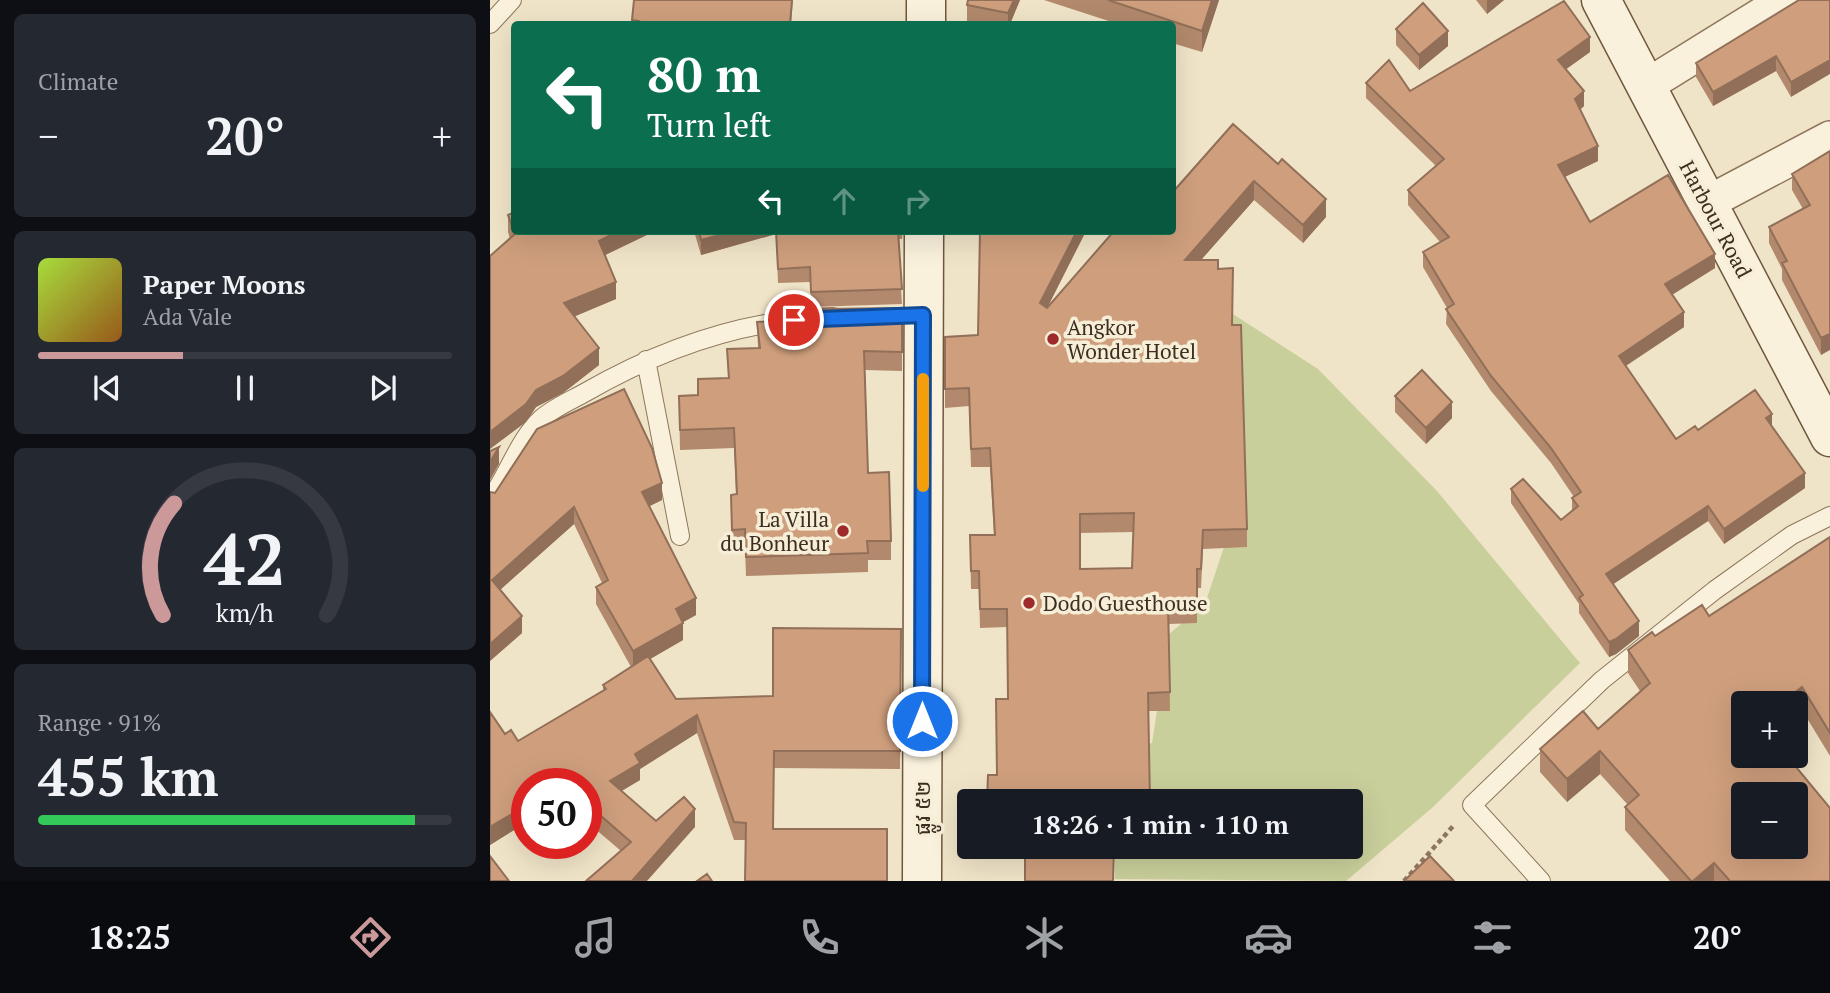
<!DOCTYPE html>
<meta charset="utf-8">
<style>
body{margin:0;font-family:"PT Serif","Noto Sans Khmer",serif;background:#242831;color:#f1f3f6;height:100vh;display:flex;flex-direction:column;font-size:26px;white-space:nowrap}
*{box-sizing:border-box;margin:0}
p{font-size:23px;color:#9ea1a6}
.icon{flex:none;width:38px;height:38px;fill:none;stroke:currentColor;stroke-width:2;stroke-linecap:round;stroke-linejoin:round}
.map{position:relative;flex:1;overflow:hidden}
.details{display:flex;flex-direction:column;gap:14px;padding:14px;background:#0d0f14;width:490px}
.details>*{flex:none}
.guide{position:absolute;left:21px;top:21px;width:665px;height:214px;border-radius:7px;box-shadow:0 7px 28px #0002;background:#0b6e4f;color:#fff;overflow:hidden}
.controls{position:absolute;left:1241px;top:691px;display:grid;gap:14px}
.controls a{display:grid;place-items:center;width:77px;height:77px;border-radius:7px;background:#171b24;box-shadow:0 7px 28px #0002;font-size:35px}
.speed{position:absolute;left:21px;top:768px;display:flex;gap:14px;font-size:35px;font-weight:700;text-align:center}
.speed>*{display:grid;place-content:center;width:91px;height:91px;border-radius:50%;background:#171b24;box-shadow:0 7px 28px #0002;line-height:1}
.speed .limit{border:10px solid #d22;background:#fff;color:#111}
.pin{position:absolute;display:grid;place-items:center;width:60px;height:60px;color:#fff;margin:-30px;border:4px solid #fff;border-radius:50%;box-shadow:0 2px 7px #0007}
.me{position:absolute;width:77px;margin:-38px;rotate:0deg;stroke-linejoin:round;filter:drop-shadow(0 0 5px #0008)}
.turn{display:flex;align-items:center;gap:24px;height:147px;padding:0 21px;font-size:32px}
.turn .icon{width:91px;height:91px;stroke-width:2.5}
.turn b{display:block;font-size:49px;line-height:60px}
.lanes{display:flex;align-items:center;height:66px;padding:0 21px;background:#0003;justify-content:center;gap:35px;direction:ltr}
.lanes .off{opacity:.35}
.big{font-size:52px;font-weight:700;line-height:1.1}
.details .card{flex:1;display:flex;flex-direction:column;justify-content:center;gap:10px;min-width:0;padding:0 24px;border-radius:10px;background:#242831}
.details .dial{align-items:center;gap:0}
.dial svg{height:182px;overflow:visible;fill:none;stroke:#363941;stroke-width:7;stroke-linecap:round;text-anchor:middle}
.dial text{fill:#f1f3f6;stroke:none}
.song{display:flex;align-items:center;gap:21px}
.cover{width:84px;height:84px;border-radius:10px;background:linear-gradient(135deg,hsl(80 70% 55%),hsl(30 70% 35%))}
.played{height:7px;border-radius:4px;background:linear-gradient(90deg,#cc999b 35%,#363941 35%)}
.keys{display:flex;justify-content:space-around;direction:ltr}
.heat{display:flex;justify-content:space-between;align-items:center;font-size:38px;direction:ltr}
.charge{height:10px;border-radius:5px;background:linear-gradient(90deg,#34c759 91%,#363941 0)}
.trip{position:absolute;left:467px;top:789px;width:406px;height:70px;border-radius:7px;background:#171b24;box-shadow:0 7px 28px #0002;font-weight:700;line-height:70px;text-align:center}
.menu{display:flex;height:112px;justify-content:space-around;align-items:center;background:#090b0e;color:#9ea1a6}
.menu .icon{width:49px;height:49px}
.menu .active{color:#cc999b}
.menu b{font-size:32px;color:#f1f3f6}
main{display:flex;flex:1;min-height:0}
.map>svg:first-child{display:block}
.green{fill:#c9cf9b}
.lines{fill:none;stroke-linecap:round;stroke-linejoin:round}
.lane-casing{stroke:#8d765c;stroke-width:20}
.street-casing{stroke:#8d765c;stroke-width:36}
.secondary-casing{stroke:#6f573f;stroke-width:41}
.path{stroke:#8d765c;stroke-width:4.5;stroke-dasharray:5 3.5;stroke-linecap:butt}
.lane{stroke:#faf1dc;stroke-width:18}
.street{stroke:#faf1dc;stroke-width:33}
.secondary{stroke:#faf1dc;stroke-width:38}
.wall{fill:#b2896c;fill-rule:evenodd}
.shaded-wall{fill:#916f58}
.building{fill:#cf9f7d;stroke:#916f58;stroke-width:2;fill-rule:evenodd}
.route-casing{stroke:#114b97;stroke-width:18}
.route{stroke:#1a73e8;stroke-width:12}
.slow{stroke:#f59e0b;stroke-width:12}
.poi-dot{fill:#9e2a2b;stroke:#f7eed8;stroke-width:2.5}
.labels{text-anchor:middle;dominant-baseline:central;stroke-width:7;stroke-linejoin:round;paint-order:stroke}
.street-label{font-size:21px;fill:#3d2e20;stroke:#f7eed8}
.poi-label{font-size:21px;fill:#3d2e20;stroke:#f7eed8;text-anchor:start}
</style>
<main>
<section class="details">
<div class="card"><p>Climate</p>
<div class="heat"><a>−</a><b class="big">20°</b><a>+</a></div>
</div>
<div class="card">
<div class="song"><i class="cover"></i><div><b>Paper Moons</b><p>Ada Vale</p></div></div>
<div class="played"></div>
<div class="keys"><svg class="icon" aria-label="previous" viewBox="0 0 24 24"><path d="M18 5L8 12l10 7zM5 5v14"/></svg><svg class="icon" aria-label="pause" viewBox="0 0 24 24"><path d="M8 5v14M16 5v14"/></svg><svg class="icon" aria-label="next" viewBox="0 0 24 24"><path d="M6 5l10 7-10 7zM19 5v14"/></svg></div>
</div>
<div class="card dial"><svg viewBox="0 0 100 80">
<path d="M14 69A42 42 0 1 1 86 69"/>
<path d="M14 69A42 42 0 0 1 19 20" stroke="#cc999b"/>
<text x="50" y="56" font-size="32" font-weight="700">42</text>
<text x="50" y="72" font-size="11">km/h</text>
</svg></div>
<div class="card"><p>Range · 91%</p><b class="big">455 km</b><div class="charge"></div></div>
</section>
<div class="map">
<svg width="1340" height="881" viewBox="0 0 1340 881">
<rect width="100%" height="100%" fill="#f0e4c8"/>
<!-- green -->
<path class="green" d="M721,300L828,369L947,491L1090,663L942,808L856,881L625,879V847H861V802L625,801V753L662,743L672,678L660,650L715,604L740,529Z"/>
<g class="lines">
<defs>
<path id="lane" d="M0,24L22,0
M156,360L190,536
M0,500C17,476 30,438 51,419C63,408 82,400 96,392C173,348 254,319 343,317
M1051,881L982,805L1112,680L1225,590L1302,535L1340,516"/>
<path id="street" d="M1156,86L1295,0
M1217,203L1340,138"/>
<path id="secondary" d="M1111,0L1340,437
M436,24V0
M432,881L434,231"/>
</defs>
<!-- lane casing -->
<use href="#lane" class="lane-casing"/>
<!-- street casing -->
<use href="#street" class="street-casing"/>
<!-- secondary casing -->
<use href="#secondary" class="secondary-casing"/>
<!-- path -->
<path class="path" d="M914,881L965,824"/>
<!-- lane -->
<use href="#lane" class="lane"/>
<!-- street -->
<use href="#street" class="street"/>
<!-- secondary -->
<use href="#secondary" class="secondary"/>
</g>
<!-- wall -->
<path class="wall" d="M144,0H303L301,24H142Z
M530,0L520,24H496L477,21V5Z
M554,0H729L712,52L682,43V24H628Z
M986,0H1014L997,14Z
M1309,0L1301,97L1286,71L1223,106L1206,77V63Z
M906,29L958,46L929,70L906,45Z
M1100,52L1076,69L1094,106L1090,110L1108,161L1075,177L1100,222L1225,268L1182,295L1194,327L1136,366L1186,439L1208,430L1282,427L1315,488L1234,544L1218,521L1123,584L1149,636L1126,654L1119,657L1089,613V604L1021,503V489L1071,520L1082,511V498L1084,497L1061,463L1001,391L956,324L957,308L933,267V252L950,242L918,205V190L946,166L876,98V83L920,91Z
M743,124L836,217L813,243L764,200L711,260L728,269L743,325L757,529V547L713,549L711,588H707V623L679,624L680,711H659L507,775L518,699L517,627L490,628L489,589H481L480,535H504L500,467H481L479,406L455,408V337L488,335L490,231H596L557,308L682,231ZM643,532L642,568L590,569V533Z
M1340,151L1331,355L1292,280V269L1279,243V227L1313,209L1302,190V174Z
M18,215L165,231L115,255L126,299L84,316L109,365L73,393L46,407L36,422L20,239L18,232Z
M204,231H413L412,239H408L412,304L321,307L320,282L288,283L286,234L211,255Z
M412,308V371L375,370L378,473L401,541V560H378V572L256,576L255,548L242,549L241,495L246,494L244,448L190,450L189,396L208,395L238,378L237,349L268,348L267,322L322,318Z
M905,396L962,418L936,444L905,412Z
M0,492L172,500L159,506L206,615L193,622V640L160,659L186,699L283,696L411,629L410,769L284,768L256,840H244L207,733L150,769V780L131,791L166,821L205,827L131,851L96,821V784H37V822L0,845V712L15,734L28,741L113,690V685L141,667L106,604V587L112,583L84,524L10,590L32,633L0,661Z
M1340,537V756L1312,710L1306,715V704H1253L1340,881H1180L1135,830V807L1138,805L1110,774L1077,802L1050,772V749L1108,729L1150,691L1138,673V650L1165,636L1219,616Z"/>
<!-- shaded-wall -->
<path class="shaded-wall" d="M524,0H530L520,24H518V13Z
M722,0H729L712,52V31Z
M997,0H1014L997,14Z
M958,31V46L929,70V55Z
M1100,37V52L1068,75V60Z
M1286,56V71L1223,106V92Z
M1340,60V74L1301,97V82Z
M1094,91V106L1085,114V99Z
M1108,146V161L1068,180V165Z
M764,181V200L695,278V260Z
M836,199V217L813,243V225Z
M129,231H165L109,258V241Z
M245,231H286V234L211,255V240Z
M587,231H596L550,322V303Z
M1225,254V268L1175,299V284Z
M126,282V299L74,321V303Z
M1194,312V327L1129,370V356Z
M1340,334V350L1331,355V338Z
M109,348V365L73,393L46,407L36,422L0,449V432L46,390Z
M962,402V418L936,444V428Z
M1282,414V429L1276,418Z
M9,447V464L0,480V462Z
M1315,473V488L1234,544V529Z
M172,483V500L152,510V492Z
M1218,506V521L1116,589V574Z
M84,507V524L2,597V580Z
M206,598V615L186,626V609Z
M32,616V633L0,661V644Z
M1149,621V636L1126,654L1119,657V642Z
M193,623V640L143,669V651Z
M1312,687V710L1306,715V704H1289Z
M207,715V733L150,769V780L120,798V781L145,754Z
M1110,751V774L1077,802V779Z
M37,805V822L0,845V827Z
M205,809V827L157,881H142Z
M1224,863V881H1203Z"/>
<!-- building -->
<path class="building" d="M144,0H302L300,24H148L149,21L142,20Z
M478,0H524L518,13L477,5Z
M618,0H722L712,31Z
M1309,0H1340V60L1301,82L1286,56L1223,92L1206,63Z
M1074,1L1100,37L1068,60L1094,91L1085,99L1108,146L1068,165L1100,222L1178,175L1225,254L1175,284L1194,312L1129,356L1186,439L1205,426L1208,430L1265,390L1282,414L1276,418L1315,473L1234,529L1218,506L1116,574L1149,621L1126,639L1119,642L1089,598L1093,595L1021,489L1033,479L1071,520L1088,506L1082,498L1091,492L1061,448L1001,376L956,309L964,304L933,252L959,237L918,190L954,159L876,83L899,60L920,91Z
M933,3L958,31L929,55L906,29Z
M743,124L788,164L792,159L836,199L813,225L764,181L695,260H728V269L743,268L742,325H751L757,529L713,530L711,569H707V605H678L680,692L658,693L660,802H497L498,775H507L506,699H518L517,609H490L489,571H481L480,535H505L500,448L481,449L479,388L455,389V337L488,335L490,231H587L550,303L557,308L624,231H682V193ZM644,513L642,568L590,569V514Z
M1340,151V334L1331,338L1292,263L1297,261L1279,227L1320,205L1302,174Z
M24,212V231H129L109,241L126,282L74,303L109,348L73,376L46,390L36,404L0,432V256L25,234L18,215Z
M209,231H245L211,240Z
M286,231H408L412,289L321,292L320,267L288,269Z
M412,308V352L374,351L378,473L399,472L401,541H377L378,553L256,557L255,529L242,530L241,495L247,494L244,428L190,430L189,396L208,395V379L239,378L237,349L270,348L267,322L322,318V310L331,309Z
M932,370L962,402L936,428L905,396Z
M134,389L162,448L172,483L152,492L206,598L186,609L193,623L143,651L106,587L118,580L84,507L2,580L32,616L0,644V492L5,493L47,429Z
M9,447L0,462V451Z
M1340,537V733L1312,687L1289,704H1253V756H1297L1340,808V881H1240L1224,863L1203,881H1201L1135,807L1149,795L1110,751L1077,779L1050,749L1093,711L1108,729L1160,683L1138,650L1162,632L1165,636L1212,605L1219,616ZM1253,794H1306V847H1253Z
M283,628L411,629L410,751H284L283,829H397V881H255L256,823L244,822L207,715L145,754L150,763L120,781L166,821L194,797L205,809L142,881H96L141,842L96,803V784H74L72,782L70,784H37V805L0,827V712L15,734L21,730L28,741L116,689L113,685L158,656L186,699L283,696Z
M535,847H624L623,881H535Z
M0,856L19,881H0Z
M940,856L964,881H914Z
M217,874L222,881H207Z"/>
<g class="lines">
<defs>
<path id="route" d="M304,320L433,315L432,721"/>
</defs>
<!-- route casing -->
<use href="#route" class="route-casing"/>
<!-- route -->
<use href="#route" class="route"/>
<!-- slow -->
<path class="slow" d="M433,486V379"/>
</g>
<!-- markers -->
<g class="poi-dot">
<circle cx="563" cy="339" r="7"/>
<circle cx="353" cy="531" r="7"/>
<circle cx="539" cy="603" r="7"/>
</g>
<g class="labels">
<!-- street labels -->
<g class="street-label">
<text transform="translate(1226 219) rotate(62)">Harbour Road</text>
<text transform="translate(432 808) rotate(-90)">ផ្លូវ ៥២</text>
</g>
<!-- poi labels -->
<g class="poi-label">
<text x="577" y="327">Angkor<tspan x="577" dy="24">Wonder Hotel</tspan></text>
<text x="339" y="519" text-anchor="end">La Villa<tspan x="339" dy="24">du Bonheur</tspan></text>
<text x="553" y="603">Dodo Guesthouse</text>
</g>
</g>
</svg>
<div class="controls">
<a>+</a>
<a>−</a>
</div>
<div class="speed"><div class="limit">50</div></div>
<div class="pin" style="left:304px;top:320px;background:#d93025"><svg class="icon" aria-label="arrive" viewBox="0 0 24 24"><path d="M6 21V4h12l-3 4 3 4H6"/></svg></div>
<svg class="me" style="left:432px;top:721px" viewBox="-20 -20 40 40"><circle r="17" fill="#1a73e8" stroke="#fff" stroke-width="3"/><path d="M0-11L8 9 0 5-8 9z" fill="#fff"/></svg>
<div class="trip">18:26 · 1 min · 110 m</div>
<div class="guide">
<div class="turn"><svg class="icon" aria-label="left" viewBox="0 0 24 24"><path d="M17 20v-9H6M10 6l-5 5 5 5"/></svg><div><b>80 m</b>Turn left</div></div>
<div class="lanes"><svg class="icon" aria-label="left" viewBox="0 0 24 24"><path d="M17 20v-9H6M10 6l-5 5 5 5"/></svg><svg class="icon off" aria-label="ahead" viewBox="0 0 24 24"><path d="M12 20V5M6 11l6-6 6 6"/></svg><svg class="icon off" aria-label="right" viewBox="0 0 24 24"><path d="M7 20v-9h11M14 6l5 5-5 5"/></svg></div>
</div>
</div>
</main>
<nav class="menu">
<b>18:25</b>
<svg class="icon active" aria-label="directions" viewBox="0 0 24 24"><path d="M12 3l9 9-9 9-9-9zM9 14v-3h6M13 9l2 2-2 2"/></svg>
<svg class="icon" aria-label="music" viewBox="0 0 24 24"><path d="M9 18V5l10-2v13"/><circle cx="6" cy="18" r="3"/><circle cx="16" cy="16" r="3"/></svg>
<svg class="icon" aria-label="phone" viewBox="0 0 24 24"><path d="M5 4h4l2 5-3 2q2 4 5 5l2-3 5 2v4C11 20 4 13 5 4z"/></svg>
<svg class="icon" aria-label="climate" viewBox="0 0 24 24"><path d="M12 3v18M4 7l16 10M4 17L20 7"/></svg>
<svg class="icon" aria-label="car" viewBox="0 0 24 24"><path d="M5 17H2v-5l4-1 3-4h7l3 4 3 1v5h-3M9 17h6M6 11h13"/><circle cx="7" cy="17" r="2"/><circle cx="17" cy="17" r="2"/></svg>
<svg class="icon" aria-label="filters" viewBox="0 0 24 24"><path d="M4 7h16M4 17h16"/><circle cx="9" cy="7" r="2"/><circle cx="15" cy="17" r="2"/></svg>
<b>20°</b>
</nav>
